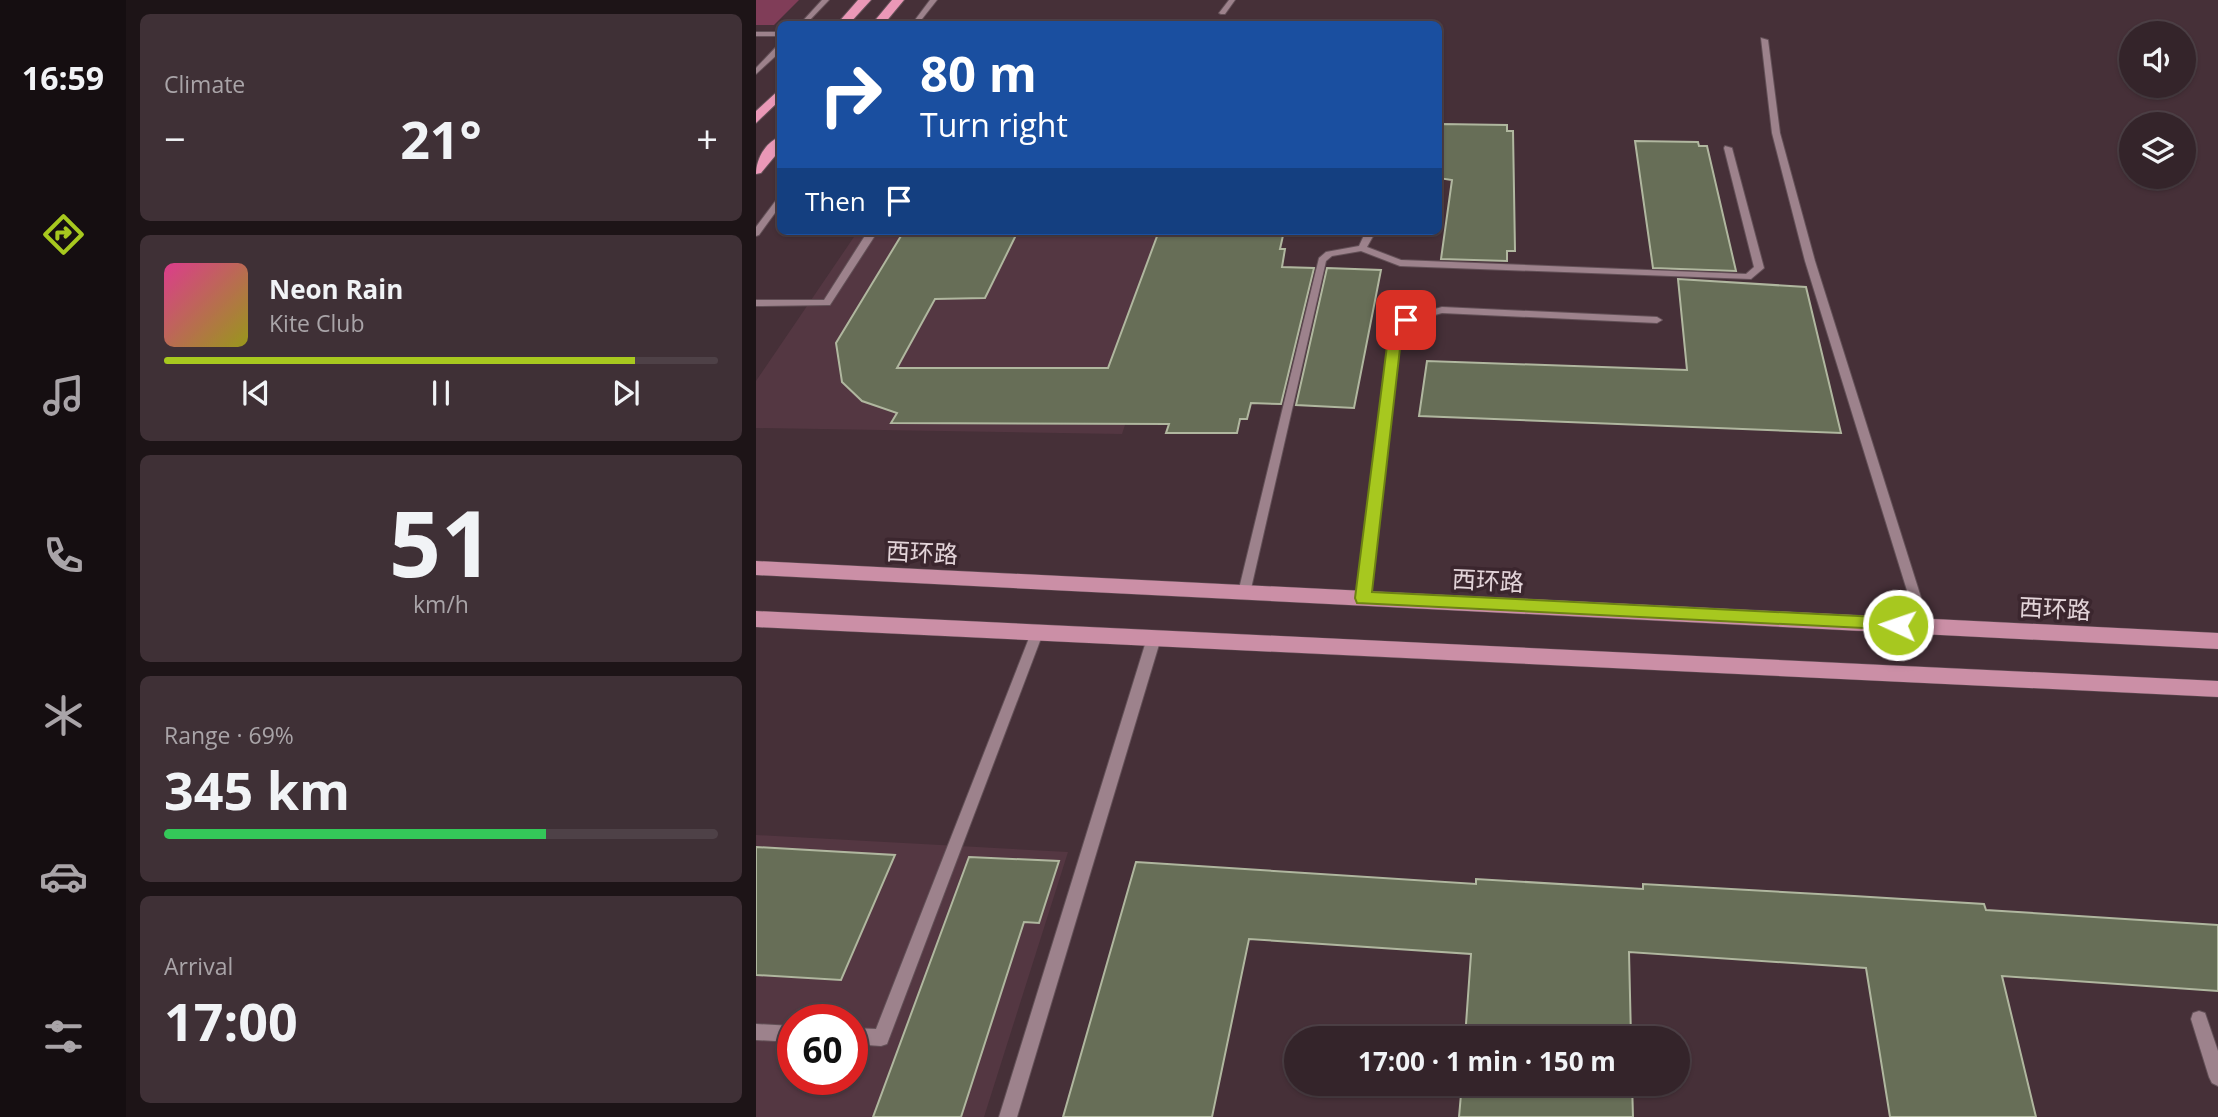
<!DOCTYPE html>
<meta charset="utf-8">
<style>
body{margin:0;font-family:"Open Sans","Noto Sans SC",sans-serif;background:#3f3036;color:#f1f3f6;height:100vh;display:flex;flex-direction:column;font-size:26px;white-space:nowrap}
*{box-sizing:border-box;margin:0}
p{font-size:23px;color:#a9a4a8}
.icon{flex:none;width:38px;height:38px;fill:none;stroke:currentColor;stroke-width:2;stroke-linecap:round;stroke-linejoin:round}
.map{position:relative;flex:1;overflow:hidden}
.panel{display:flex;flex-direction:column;gap:14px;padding:14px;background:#1d1417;width:630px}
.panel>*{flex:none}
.banner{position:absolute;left:21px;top:21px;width:665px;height:214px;border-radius:10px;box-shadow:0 2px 5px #0004,0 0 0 2px #4e4147;background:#1a4fa0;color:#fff;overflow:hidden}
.buttons{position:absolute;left:1363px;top:21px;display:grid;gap:14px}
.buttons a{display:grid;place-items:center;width:77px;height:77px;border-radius:50%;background:#34242a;box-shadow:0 2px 5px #0004,0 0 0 2px #4e4147;font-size:35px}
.speed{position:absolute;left:21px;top:1004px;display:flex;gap:14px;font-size:35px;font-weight:700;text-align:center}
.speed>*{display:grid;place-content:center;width:91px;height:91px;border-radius:50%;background:#34242a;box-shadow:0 2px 5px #0004,0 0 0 2px #4e4147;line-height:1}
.speed .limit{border:10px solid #d22;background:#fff;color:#111}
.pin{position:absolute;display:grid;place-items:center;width:60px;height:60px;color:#fff;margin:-30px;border-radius:14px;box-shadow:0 4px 10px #0006}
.me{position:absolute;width:77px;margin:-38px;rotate:273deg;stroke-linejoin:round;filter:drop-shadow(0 0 5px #0008)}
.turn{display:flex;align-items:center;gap:24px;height:147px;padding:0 28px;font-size:32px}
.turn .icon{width:91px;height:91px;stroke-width:2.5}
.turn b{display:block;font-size:49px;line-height:60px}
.then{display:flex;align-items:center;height:66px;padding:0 28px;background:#0003;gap:14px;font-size:26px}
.big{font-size:52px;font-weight:700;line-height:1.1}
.panel .card{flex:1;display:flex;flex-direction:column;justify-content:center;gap:10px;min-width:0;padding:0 24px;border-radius:10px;background:#3f3036}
.panel .dial{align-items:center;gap:0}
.dial b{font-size:91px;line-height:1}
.song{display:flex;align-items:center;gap:21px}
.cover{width:84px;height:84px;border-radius:10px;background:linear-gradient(135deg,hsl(330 70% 55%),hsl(60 70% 35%))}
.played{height:7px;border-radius:4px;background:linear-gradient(90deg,#a7c81f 85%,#4e4147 85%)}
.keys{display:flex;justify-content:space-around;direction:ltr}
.heat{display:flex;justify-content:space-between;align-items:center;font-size:38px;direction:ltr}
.charge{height:10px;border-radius:5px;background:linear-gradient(90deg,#34c759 69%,#4e4147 0)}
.trip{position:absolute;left:528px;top:1026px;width:406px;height:70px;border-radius:35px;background:#34242a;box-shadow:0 2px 5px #0004,0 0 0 2px #4e4147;font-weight:700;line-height:70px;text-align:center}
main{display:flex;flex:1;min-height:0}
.tabs{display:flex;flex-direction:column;width:126px;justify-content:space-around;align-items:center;background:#150e11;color:#a9a4a8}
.tabs .icon{width:49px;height:49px}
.tabs .selected{color:#a7c81f}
.tabs b{font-size:32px;color:#f1f3f6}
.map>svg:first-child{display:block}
.built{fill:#543742;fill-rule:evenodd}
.green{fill:#803d58}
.building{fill:#676e57;stroke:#b0b79f;stroke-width:2}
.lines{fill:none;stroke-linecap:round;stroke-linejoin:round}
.minor-casing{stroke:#635057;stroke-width:2}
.major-casing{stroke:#635057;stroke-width:1}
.highway-casing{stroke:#635057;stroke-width:2}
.minor{fill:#9d828c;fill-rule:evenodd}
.major{fill:#cb8fa6;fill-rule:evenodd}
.highway{fill:#ea98b7;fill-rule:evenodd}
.route{fill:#a7c81f;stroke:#6d8214;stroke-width:2}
.labels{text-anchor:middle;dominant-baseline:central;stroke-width:7;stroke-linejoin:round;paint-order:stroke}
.street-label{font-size:24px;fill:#e3d4d9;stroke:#3b262e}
</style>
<main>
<nav class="tabs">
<b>16:59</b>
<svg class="icon selected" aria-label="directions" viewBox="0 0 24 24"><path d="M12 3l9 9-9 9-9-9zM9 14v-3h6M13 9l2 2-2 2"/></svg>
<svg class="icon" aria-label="music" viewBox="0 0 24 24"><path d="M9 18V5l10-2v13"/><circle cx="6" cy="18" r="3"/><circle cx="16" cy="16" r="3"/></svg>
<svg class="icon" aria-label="phone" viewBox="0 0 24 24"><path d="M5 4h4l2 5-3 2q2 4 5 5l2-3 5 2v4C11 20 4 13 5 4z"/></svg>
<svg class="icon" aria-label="climate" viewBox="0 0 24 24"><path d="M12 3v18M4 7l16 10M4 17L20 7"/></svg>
<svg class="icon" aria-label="car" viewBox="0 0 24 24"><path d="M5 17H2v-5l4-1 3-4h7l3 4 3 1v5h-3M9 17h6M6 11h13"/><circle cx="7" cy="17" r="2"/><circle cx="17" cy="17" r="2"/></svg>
<svg class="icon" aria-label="filters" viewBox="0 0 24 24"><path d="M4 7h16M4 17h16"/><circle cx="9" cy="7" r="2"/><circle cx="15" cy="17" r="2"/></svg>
</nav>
<section class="panel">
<div class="card"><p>Climate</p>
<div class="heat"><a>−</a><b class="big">21°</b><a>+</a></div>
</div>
<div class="card">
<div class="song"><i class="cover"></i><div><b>Neon Rain</b><p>Kite Club</p></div></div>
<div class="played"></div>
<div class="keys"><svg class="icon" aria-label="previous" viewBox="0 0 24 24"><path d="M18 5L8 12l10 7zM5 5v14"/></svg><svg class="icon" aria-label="pause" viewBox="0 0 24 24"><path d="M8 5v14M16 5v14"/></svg><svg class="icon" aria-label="next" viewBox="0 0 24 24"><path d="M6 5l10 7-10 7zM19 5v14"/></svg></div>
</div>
<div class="card dial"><b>51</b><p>km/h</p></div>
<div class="card"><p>Range · 69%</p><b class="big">345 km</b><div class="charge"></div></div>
<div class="card"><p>Arrival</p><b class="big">17:00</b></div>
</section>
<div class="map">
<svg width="1462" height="1117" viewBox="0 0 1462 1117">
<rect width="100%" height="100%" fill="#463038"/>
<!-- built -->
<path class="built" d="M102,231H433L366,434L0,428V381Z
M0,835L312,852L228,1117H0ZM37,1020H96V1080H37Z"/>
<!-- green -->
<path class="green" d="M0,0H43L18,25H0Z"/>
<!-- building -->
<path class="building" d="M685,124L751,125V131H757L759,251H751V261L685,259L696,180L682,178Z
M879,141L942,142L943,146H951L980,271L897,268Z
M148,231H262L229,298L179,299L141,368H352L403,231H528L524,249H529L526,267L558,268L525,404L495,403L491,419H484L481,433H410L413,424L135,423L141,413L106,401L86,382L80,343Z
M571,268L625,270L598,408L540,405Z
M922,279L1050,287L1085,433L663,416L671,361L931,370Z
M0,847L139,855L85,980L0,975Z
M213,857L303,861L283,923L268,922L205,1117H117Z
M380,862L720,884V879L887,889V884L1098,896L1228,904L1230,910L1462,925V991L1246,976L1280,1117H1134L1110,968L873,952L875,1038H709L715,954L493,939L456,1117H307Z
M706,1083H876L877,1117H703Z"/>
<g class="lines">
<defs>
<path id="minor" d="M66,0H73L50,24H44Z
M174,0H181L162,24H156Z
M473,0H479L469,14H465L463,13Z
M0,32H24V36H0Z
M1005,38L1012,40L1024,133L1059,261L1174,626L1173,630L1168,631L1163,630L1162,626L1049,261L1016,133Z
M21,46H24V52L0,74V68Z
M969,146L976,148L1008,268L995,279L644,266L605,251L576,256L570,261L494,593L492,597H484L482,593L563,258L570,252L603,246L610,231H620L611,247L645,260L990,274L998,267L968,148Z
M24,198V206L3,235L0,236V227L21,199Z
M112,231H122L74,305L0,306V300H68Z
M686,307L901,317L906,320L901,323L686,313L654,322L644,330L613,598L611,602H603L601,598L634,329L646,318Z
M281,628L286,629L287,633L131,1044L125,1046L96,1044V1028L120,1029L275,633L276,629Z
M398,632L403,634L405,638L261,1117H243L391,638L393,634Z
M1443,1011L1449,1013L1462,1051V1086L1456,1083L1453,1077L1435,1019L1437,1013Z
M0,1024L37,1026V1042L0,1040Z"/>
<path id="major" d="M0,561L1462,633V649L0,575Z
M0,611L1462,681V697L0,627Z"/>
<path id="highway" d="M102,0H115L93,24H81Z
M136,0H148L128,24H116Z
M24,89V100L0,123V111Z
M24,137V150L5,173L0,174C0,160 9,142 24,137Z"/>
</defs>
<!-- minor casing -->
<use href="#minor" class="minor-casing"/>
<!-- major casing -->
<use href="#major" class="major-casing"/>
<!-- highway casing -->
<use href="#highway" class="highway-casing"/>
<!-- minor -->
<use href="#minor" class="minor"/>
<!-- major -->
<use href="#major" class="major"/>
<!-- highway -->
<use href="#highway" class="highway"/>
</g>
<!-- route -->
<path class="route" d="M650,315L656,320L646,331L616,592L1142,618L1150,625L1148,630L601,603L599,598L633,330Z"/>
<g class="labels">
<!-- street labels -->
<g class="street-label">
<text transform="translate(166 552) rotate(3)">西环路</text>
<text transform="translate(732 580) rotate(3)">西环路</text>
<text transform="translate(1299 608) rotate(3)">西环路</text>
</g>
</g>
</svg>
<div class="buttons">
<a><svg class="icon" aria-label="sound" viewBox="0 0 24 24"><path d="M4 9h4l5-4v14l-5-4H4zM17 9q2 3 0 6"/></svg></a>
<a><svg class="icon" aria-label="layers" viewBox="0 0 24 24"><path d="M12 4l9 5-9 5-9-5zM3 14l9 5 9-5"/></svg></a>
</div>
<div class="speed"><div class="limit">60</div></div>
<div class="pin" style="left:650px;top:320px;background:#d93025"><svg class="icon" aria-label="arrive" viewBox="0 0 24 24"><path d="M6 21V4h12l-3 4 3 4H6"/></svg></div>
<svg class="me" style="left:1142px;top:625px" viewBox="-20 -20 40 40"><circle r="17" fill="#a7c81f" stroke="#fff" stroke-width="3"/><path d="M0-11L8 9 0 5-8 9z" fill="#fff"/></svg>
<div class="trip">17:00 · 1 min · 150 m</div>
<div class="banner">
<div class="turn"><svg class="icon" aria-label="right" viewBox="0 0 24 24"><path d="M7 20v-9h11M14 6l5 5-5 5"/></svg><div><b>80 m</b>Turn right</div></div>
<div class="then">Then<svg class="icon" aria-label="arrive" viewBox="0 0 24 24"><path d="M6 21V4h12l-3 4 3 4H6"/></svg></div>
</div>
</div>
</main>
